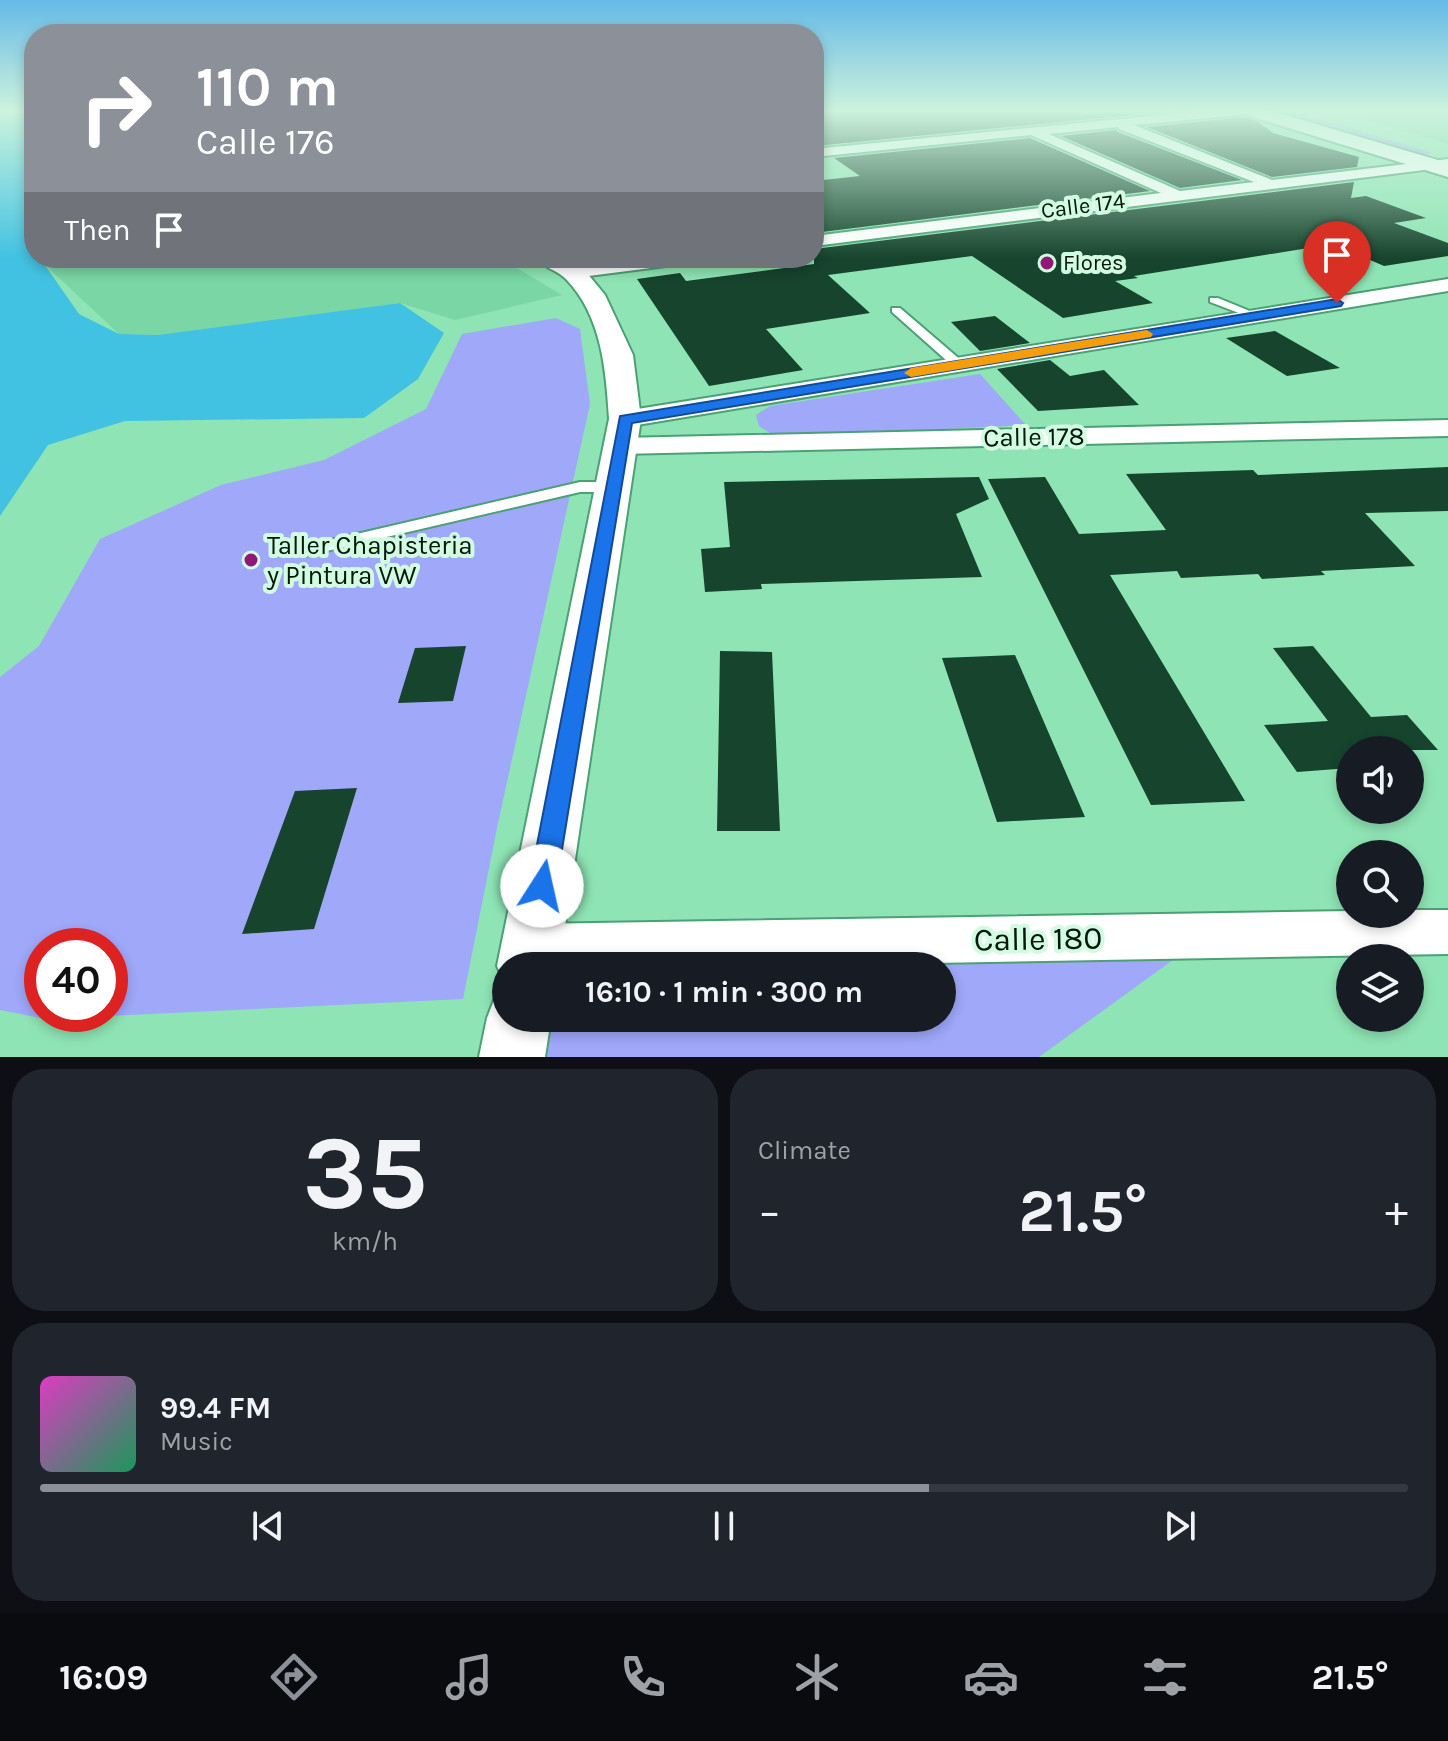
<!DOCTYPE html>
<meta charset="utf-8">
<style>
body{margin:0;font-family:Karla,sans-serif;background:#20242c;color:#f1f3f6;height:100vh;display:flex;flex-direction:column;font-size:30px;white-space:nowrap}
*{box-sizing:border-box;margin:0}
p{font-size:26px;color:#9ea1a6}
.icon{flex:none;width:44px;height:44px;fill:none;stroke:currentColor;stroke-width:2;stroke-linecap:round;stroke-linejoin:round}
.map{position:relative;height:1057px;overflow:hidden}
.details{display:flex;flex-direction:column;gap:12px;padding:12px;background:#0d0f14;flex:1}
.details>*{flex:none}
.banner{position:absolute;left:24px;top:24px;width:800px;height:244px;border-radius:32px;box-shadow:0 4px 12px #0003;background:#8c9099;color:#fff;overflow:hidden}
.tools{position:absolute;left:1336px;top:736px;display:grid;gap:16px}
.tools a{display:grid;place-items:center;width:88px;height:88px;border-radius:50%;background:#171b24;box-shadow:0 4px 12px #0003;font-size:40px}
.speed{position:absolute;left:24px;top:928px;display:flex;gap:16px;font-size:40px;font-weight:700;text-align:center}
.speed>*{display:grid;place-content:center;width:104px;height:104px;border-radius:50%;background:#171b24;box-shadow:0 4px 12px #0003;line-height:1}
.speed .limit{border:12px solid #d22;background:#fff;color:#111}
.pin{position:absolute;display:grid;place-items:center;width:68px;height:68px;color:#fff;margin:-82px -34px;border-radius:50% 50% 50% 0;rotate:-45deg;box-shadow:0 0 8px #0007}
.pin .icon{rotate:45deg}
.me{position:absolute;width:88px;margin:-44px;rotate:10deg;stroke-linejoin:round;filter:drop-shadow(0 0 6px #0008)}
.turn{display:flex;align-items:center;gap:28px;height:168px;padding:0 40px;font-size:36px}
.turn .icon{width:104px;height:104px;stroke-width:2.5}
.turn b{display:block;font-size:56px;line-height:68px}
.then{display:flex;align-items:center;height:76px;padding:0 40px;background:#0003;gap:16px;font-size:30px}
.big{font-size:60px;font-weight:700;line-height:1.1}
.details .tile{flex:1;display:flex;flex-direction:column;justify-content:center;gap:12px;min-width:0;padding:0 28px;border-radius:32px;background:#20242c}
.details .dial{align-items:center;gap:0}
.dial b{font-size:104px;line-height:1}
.song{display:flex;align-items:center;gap:24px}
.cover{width:96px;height:96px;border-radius:12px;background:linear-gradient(135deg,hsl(310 70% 55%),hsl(150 70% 35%))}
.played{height:8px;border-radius:4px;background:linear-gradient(90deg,#8c9099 65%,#363941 65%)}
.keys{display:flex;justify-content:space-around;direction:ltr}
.heat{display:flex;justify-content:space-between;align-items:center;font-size:44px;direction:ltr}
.details .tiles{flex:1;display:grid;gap:12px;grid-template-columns:1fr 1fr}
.tile:last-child{grid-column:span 2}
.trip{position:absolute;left:492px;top:952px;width:464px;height:80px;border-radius:40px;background:#171b24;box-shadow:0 4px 12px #0003;font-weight:700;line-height:80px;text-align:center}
.tab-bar{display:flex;height:128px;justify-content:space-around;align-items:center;background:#090b0e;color:#9ea1a6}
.tab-bar .icon{width:56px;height:56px}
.tab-bar .active{color:#8c9099}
.tab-bar b{font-size:36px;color:#f1f3f6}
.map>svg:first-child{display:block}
.built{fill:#7ad6a5}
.green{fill:#9fa8f9;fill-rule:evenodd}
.water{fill:#42c2e2}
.building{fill:#16442d}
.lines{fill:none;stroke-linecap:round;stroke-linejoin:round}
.service-casing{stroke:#4ba174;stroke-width:4}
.minor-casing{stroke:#4ba174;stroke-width:4}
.tertiary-casing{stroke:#4ba174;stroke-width:4}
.trunk-casing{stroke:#4ba174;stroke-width:4}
.service{fill:#fff;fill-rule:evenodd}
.minor{fill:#fff;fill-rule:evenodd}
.tertiary{fill:#fff;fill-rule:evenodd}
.trunk{fill:#fff;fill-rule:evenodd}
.route{fill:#1a73e8;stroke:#114b97;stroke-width:2}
.slow{fill:#f59e0b}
.poi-dot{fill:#901877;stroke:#d2fbe2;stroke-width:3}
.labels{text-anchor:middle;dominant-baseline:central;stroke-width:8;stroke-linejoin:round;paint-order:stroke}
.far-street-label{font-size:22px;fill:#00170a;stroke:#d2fbe2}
.far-poi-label{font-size:22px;fill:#00170a;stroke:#d2fbe2;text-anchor:start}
.street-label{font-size:26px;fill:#00170a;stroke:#d2fbe2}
.poi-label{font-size:26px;fill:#00170a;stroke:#d2fbe2;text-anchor:start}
.near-street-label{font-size:32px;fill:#00170a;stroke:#d2fbe2}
</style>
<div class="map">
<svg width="1448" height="1057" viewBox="0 0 1448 1057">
<rect width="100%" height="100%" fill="#8ee4b4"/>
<!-- built -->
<path class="built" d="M1331,110H1448V144L1348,115Z
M61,258H500L562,295L455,320L400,303L158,335L119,334L42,262Z"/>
<!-- green -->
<path class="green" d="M1262,110H1290L1433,153L1423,156L1402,153Z
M556,318L580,329L590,404L498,823L463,999L45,1019L0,1010V677L39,646L100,539L221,485L324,460L426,409L462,334ZM42,946H110V1014H42Z
M980,374L1026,425L797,436L770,433L759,426L756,415L770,406Z
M1206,936L1039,1057H512L519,1018H942V966H528Z"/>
<!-- water -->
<path class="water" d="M0,110H34V258H40L79,314L119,334L158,335L400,303L444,333L418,379L364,418L125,421L48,445L0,516Z"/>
<!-- building -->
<path class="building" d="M814,110H1181L815,146Z
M1244,117L1257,121L1273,133L1359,157L1357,167L1272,177L1147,127Z
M1116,130L1118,132L1242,180L1180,188L1061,136Z
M1030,138L1150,191L814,233V181L860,176L834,158Z
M1354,182L1351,198L1366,196L1426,218L1394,223L1448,243V256L1384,266L1333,244L1134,276L1138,278L1115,281L1153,303L1063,318L972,256L828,275L870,313L766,329L803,370L709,386L637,279L680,273L686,281L814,264V249Z
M995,316L1030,343L980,351L951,322Z
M1275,331L1340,368L1287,376L1226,338Z
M1050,360L1070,376L1104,370L1139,405L1038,411L997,369Z
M1448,467V511L1365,513L1415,566L1321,571L1325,575L1262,579L1258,574L1181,578L1177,571L1110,575L1245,801L1151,805L988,479L1045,477L1079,534L1166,530L1126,474L1253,470L1258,475Z
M979,477L989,499L956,514L982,577L761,584L762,589L705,592L701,549L730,547L724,482Z
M466,646L453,701L398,703L415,648Z
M1313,646L1371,717L1407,715L1438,750H1350V768L1297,772L1264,725L1328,721L1273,648Z
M720,651L772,652L780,831H717Z
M1015,655L1085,817L997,822L942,658Z
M357,788L314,929L242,934L295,791Z"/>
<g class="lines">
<defs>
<path id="service" d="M352,258H362V261L353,263Z
M1210,298H1218L1262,316L1252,318L1210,302Z
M892,308H900L963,362V368H955L892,312Z
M580,482H613L621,487L613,492H580L305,556L297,551L305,546Z"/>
<path id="minor" d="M1211,110H1254L1248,114L1134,125L1272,180L1448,159V167L814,246V236L1161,193L1031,135L814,157V149ZM1118,127L1119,129L1254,182L1180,191L1049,134Z
M638,258H691L682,264L573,278L563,272L573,266Z
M1448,279V291L625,427L616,424L612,419L616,414L625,411Z
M1448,420V436L620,454L611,452L607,446L611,440L620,438Z
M1410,910H1448V954L756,966H521L514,963L507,947L514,931L531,924L1350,911V914H1410Z"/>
<path id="tertiary" d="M536,258H565L582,267L605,295L633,355L641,419L559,966H506V986L497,966L609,419C606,371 602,316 566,279C557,270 544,268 536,258Z
M506,991V1018H551L545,1057H479L487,1018L496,995Z"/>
<path id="trunk" d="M1240,110H1268L1448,163V177L1243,114Z"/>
</defs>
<!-- service casing -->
<use href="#service" class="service-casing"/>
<!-- minor casing -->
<use href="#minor" class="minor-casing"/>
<!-- tertiary casing -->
<use href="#tertiary" class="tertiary-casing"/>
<!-- trunk casing -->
<use href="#trunk" class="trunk-casing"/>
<!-- service -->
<use href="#service" class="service"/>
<!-- minor -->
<use href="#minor" class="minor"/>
<!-- tertiary -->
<use href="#tertiary" class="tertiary"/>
<!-- trunk -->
<use href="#trunk" class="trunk"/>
</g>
<!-- sky -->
<linearGradient id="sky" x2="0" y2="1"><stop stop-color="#65bae6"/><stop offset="0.43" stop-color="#ccf3dd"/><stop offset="1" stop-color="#ccf3dd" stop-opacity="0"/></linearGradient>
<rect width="1448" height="258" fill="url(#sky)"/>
<!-- route -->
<path class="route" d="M1337,299L1343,303L1341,306L632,423L556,886L552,895L542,898L533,895L529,886L620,416Z"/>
<!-- slow -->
<path class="slow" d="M1147,330L1153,334L1151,337L911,377L904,373L911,368Z"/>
<!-- markers -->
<g class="poi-dot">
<circle cx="1047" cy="263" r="8"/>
<circle cx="251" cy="560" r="8"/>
</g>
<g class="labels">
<!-- far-street labels -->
<g class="far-street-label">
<text transform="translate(1083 206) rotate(-7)">Calle 174</text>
</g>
<!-- far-poi labels -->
<g class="far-poi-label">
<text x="1063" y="263">Flores</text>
</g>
<!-- street labels -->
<g class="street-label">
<text transform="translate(1034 437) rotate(-1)">Calle 178</text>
</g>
<!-- poi labels -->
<g class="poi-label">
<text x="267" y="545">Taller Chapisteria<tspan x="267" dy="30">y Pintura VW</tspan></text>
</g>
<!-- near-street labels -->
<g class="near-street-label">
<text transform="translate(1038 939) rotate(-1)">Calle 180</text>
</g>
</g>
</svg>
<div class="tools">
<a><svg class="icon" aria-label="sound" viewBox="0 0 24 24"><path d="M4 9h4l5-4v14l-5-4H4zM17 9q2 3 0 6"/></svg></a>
<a><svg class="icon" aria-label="search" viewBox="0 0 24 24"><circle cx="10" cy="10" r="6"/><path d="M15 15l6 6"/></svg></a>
<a><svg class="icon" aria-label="layers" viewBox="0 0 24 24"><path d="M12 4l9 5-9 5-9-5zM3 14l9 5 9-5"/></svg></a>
</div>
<div class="speed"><div class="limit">40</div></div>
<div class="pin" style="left:1337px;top:303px;background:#d93025"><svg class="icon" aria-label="arrive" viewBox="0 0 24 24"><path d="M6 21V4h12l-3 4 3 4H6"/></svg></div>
<svg class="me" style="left:542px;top:886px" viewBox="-20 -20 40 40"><circle r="19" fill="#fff"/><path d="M0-13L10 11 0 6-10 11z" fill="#1a73e8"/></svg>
<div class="trip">16:10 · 1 min · 300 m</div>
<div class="banner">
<div class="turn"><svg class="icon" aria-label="right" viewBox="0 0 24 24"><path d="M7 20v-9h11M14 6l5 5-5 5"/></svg><div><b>110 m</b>Calle 176</div></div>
<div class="then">Then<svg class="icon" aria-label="arrive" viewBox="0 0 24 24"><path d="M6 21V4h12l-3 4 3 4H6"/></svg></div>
</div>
</div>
<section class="details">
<div class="tiles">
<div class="tile dial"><b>35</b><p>km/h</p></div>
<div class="tile"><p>Climate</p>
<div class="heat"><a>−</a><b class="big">21.5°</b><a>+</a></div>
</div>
<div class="tile">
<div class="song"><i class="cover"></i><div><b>99.4 FM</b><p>Music</p></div></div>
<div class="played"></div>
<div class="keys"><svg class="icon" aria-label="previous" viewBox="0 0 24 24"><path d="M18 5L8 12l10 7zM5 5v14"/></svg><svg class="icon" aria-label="pause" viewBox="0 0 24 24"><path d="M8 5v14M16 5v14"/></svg><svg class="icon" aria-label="next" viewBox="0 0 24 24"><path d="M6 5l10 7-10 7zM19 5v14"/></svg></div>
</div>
</div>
</section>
<nav class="tab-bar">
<b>16:09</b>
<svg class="icon active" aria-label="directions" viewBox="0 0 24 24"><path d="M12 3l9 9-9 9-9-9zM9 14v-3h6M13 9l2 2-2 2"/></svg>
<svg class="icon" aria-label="music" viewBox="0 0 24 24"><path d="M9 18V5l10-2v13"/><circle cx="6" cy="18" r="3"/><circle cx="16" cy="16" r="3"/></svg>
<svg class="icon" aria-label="phone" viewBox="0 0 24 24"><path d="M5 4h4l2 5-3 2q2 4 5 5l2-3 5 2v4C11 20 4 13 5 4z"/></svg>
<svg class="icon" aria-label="climate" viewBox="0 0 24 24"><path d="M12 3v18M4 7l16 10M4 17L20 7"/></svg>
<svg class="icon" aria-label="car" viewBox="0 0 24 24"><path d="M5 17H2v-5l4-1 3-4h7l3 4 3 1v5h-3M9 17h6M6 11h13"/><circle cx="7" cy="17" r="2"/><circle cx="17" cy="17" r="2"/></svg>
<svg class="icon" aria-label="filters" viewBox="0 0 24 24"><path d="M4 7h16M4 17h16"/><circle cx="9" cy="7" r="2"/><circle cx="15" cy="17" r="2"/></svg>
<b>21.5°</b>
</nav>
